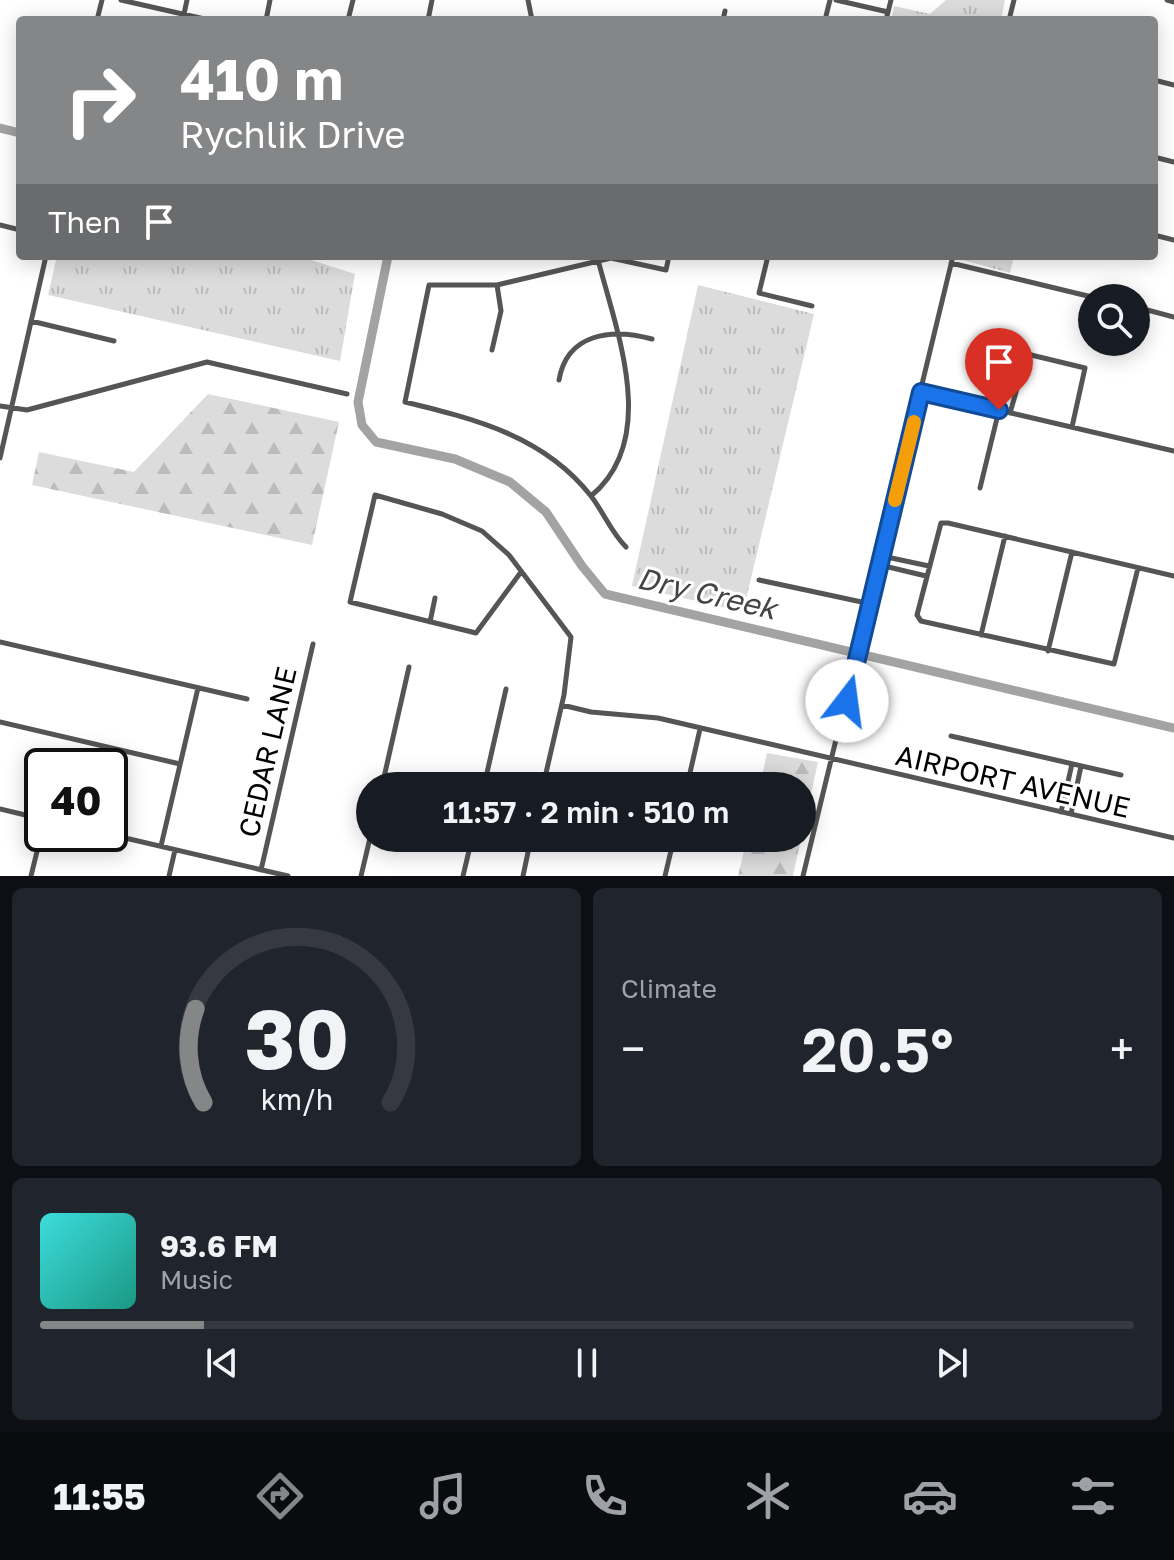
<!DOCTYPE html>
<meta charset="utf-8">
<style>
body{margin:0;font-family:"Golos Text",sans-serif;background:#20242c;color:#f1f3f6;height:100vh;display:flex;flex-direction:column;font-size:30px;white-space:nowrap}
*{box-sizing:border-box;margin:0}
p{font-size:26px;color:#9ea1a6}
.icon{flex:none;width:44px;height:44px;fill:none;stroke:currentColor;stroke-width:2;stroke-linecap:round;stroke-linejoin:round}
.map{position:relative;height:876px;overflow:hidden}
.details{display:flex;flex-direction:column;gap:12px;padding:12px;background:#0d0f14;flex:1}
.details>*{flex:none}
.guide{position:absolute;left:16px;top:16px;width:1142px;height:244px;border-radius:8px;box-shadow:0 4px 20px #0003;background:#858687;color:#fff;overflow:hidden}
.controls{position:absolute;left:1078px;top:284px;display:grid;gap:16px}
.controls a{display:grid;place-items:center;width:72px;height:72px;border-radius:50%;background:#171b24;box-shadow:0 4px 20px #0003;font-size:40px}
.speed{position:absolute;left:24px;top:748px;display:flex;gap:16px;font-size:40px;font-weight:700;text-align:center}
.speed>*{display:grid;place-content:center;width:104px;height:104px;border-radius:50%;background:#171b24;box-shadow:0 4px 20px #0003;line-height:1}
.speed .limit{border:4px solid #111;border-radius:12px;background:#fff;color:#111}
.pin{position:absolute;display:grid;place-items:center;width:68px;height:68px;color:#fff;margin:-82px -34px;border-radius:50% 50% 50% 0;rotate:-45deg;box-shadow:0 0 8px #0007}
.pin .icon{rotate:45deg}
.me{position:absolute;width:88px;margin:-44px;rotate:15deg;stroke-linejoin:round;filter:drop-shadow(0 0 6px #0008)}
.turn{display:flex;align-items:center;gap:28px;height:168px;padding:0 32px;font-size:36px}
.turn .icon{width:104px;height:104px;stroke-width:2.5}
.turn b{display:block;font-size:56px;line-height:68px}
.then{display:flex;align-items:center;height:76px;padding:0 32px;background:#0003;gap:16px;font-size:30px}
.big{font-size:60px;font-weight:600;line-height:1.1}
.details .widget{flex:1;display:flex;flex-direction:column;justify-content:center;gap:12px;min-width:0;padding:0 28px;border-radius:12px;background:#20242c}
.details .dial{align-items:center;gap:0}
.dial svg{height:208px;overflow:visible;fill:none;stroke:#363941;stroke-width:7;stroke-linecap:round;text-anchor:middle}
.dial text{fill:#f1f3f6;stroke:none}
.song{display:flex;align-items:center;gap:24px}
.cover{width:96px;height:96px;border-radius:12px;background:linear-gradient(135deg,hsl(180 70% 55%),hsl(170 70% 35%))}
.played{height:8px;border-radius:4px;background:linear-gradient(90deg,#858687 15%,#363941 15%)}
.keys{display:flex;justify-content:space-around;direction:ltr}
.heat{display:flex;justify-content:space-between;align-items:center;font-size:44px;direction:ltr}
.details .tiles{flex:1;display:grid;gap:12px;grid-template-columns:1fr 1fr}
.widget:last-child{grid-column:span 2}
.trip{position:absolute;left:356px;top:772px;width:460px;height:80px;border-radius:40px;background:#171b24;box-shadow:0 4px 20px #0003;font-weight:600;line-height:80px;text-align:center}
.menu{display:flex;height:128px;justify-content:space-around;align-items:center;background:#090b0e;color:#9ea1a6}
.menu .icon{width:56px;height:56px}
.menu .on{color:#858687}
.menu b{font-size:36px;color:#f1f3f6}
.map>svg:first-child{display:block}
.grass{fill:url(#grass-tufts)}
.forest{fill:url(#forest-firs)}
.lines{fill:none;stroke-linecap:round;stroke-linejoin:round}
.river{stroke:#a3a3a3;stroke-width:9}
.minor{stroke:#555;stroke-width:5}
.route-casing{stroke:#114b97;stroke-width:20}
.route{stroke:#1a73e8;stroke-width:14}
.slow{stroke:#f59e0b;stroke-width:14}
.labels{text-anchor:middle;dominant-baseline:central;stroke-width:6;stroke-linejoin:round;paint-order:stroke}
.street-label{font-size:28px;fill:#000;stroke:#fff}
.water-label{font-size:30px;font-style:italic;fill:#444;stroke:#fff}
</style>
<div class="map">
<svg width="1174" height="876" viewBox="0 0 1174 876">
<defs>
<pattern id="grass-tufts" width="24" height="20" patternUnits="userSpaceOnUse" patternTransform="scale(2)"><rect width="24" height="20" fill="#dcdcdc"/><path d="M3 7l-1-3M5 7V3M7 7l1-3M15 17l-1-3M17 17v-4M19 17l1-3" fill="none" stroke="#bbb"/></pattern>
<pattern id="forest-firs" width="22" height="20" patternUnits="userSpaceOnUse" patternTransform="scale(2)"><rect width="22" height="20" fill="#dcdcdc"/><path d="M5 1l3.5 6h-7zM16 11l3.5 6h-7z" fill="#bbb"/></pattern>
</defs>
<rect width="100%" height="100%" fill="#fff"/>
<!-- grass -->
<path class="grass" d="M946,0H1005L1001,20H891L894,6L930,14Z
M57,256H299L355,274L340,361L48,295Z
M960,256H1014L1010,273L959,259Z
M698,285L814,314L743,612L632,586Z"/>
<!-- forest -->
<path class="forest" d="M208,394L339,422L312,545L32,485L39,452L134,472Z
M767,753L818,762L802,835V786H760Z
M747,838H801L793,876H738Z"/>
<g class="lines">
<!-- river -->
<path class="river" d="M0,128L20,133
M388,256L358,402L362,425L376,442L455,459L510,482L546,512L582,566L605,594L1174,728"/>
<!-- minor -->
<path class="minor" d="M121,0L209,20
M528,0L532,20
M836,0L888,12
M1167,0L1174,2
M184,14L187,0
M97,20L102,0
M266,20L270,0
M348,20L353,0
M428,20L432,0
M723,20L725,11
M825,20L830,0
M886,20L891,0
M1009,20L1014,0
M1154,80L1174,85
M1154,157L1174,162
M0,225L20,230
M1154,235L1174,240
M768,256L759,293L812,306
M951,263L1096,298
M1136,307L1174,317
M31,321L114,341
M492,350L501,311L497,285
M559,380C567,333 612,328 652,339
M921,392L1174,451
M0,406L27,410L207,362L347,394
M1010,413L1027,354L1085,368L1072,427
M0,458L46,256
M980,488L999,410
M591,496C661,438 615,328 597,256
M626,547C611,532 604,513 591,496C544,436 475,419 405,402L429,285H497L611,258L666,270L669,256
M882,556L929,566
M880,565L926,576
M1138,568L1114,664L921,621L917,615L941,523H948L1174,576
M521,572L476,633L350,602L375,495L442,514L482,531L509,555L571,637L564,695L543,786
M759,580L871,604
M430,622L435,598
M981,635L1005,536
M0,642L247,699
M1048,651L1072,552
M562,705L591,712L658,718L1174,838
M0,722L180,764
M951,736L1121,775
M382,786L409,667
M484,786L506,689
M687,786L700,729
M0,809L42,819
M1061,812L1072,764
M1071,814L1081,766
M108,834L288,876
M161,846L198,688
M261,870L313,644
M31,876L42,831
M169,876L175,850
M361,876L370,838
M463,876L472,838
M523,876L531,838
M665,876L674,838
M803,876L953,256"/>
</g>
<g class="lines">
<defs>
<path id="route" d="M847,701L921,392L999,410"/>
</defs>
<!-- route casing -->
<use href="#route" class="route-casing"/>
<!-- route -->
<use href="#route" class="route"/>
<!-- slow -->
<path class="slow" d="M895,500L914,422"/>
</g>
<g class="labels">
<!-- street labels -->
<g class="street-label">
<text transform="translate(267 752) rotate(-77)">CEDAR LANE</text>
<text transform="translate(1013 781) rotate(13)">AIRPORT AVENUE</text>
</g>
<!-- water labels -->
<g class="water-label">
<text transform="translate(707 593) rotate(13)">Dry Creek</text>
</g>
</g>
</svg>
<div class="controls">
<a><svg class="icon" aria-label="search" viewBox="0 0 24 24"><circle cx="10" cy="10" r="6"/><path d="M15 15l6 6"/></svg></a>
</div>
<div class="speed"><div class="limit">40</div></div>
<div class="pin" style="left:999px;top:410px;background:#d93025"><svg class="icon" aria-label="arrive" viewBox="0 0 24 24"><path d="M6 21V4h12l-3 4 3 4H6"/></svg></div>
<svg class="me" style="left:847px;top:701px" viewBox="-20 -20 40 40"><circle r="19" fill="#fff"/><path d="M0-13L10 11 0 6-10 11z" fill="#1a73e8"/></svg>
<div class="trip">11:57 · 2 min · 510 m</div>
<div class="guide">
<div class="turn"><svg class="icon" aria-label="right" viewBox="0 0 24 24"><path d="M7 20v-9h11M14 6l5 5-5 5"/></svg><div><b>410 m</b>Rychlik Drive</div></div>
<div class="then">Then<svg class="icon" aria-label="arrive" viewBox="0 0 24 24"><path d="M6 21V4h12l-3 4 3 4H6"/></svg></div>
</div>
</div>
<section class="details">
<div class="tiles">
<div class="widget dial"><svg viewBox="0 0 100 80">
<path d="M14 69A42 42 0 1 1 86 69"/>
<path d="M14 69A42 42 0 0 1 11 33" stroke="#858687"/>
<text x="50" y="56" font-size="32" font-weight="700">30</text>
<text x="50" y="72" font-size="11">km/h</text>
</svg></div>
<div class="widget"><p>Climate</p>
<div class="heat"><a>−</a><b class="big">20.5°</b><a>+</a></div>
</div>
<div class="widget">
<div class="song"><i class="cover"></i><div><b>93.6 FM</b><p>Music</p></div></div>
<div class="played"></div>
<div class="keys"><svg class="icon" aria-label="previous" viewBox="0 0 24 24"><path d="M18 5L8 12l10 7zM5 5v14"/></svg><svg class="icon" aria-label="pause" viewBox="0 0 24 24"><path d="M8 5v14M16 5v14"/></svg><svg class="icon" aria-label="next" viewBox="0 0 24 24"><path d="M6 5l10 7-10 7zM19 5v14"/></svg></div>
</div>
</div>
</section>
<nav class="menu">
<b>11:55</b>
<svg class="icon on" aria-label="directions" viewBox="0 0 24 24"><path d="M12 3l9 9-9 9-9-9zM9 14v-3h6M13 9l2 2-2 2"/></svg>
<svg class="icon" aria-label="music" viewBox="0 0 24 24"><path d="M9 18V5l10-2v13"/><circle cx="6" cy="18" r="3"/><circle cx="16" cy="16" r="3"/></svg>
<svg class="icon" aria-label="phone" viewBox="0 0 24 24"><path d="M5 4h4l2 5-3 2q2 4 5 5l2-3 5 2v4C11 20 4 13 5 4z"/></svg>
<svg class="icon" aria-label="climate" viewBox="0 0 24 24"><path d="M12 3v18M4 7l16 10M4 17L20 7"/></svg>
<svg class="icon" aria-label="car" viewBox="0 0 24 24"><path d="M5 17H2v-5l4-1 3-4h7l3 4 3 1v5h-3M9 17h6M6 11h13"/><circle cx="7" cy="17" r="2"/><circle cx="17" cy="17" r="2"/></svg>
<svg class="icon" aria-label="filters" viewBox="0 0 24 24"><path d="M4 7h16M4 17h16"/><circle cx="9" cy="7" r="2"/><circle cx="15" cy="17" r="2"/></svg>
</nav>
